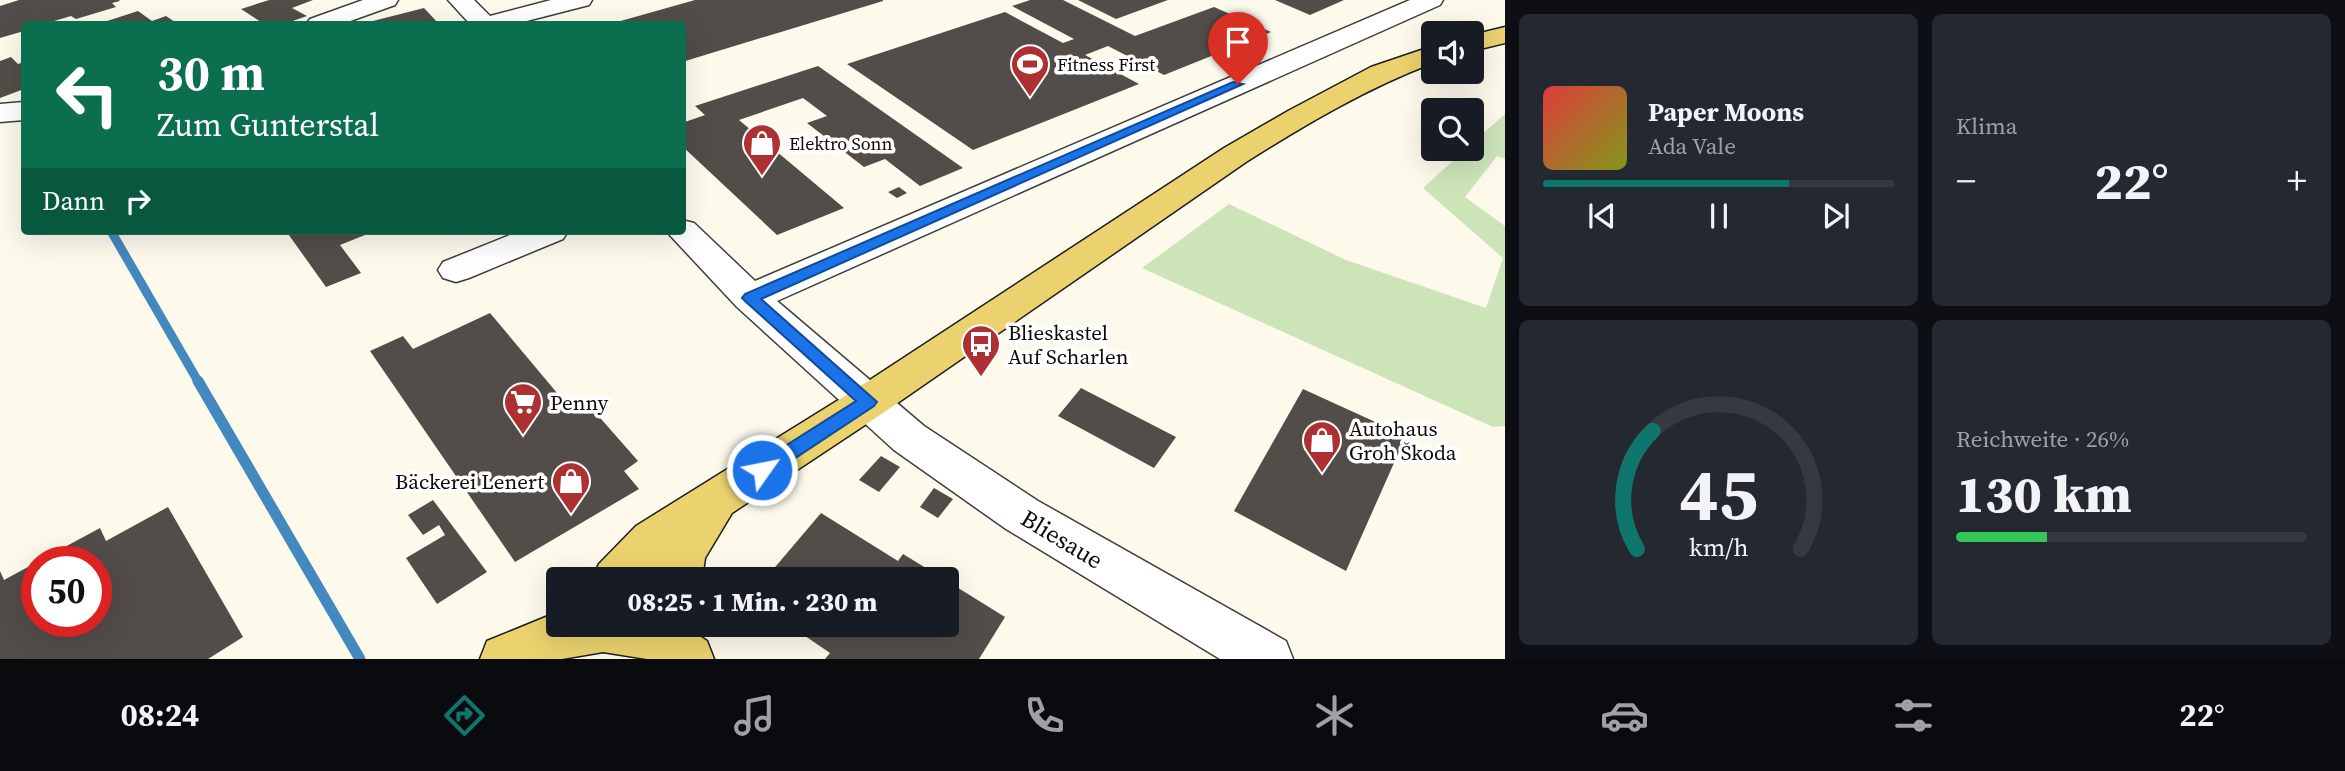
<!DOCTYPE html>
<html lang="de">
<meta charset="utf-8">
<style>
body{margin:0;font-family:"Source Serif 4",serif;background:#242831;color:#f1f3f6;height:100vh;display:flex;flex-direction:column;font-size:26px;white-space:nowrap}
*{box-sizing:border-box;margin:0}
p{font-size:23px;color:#9ea1a6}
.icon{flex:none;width:38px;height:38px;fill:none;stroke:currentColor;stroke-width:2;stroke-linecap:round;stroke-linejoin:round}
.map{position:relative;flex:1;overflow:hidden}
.side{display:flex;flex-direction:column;gap:14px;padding:14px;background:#0d0f14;width:840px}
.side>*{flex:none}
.top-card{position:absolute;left:21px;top:21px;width:665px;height:214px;border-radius:7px;box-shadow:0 7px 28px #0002;background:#0b6e4f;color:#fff;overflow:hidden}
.fabs{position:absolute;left:1421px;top:21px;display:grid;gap:14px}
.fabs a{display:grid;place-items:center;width:63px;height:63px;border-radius:7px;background:#171b24;box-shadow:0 7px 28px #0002;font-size:35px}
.speed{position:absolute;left:21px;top:546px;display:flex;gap:14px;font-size:35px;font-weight:700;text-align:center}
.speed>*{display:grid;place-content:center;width:91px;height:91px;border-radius:50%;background:#171b24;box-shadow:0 7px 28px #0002;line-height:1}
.speed .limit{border:10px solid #d22;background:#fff;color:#111}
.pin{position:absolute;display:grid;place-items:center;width:60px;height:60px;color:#fff;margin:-72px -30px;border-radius:50% 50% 50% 0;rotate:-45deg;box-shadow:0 0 7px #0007}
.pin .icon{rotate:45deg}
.me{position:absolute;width:77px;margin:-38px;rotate:57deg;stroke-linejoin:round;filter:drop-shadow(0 0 5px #0008)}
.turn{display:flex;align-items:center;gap:24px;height:147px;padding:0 21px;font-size:32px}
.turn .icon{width:91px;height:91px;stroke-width:2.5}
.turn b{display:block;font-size:49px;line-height:60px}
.then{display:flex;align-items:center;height:66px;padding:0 21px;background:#0003;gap:14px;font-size:26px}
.big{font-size:52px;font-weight:800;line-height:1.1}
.side .card{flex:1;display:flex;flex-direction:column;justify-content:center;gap:10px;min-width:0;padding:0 24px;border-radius:10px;background:#242831}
.side .dial{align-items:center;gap:0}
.dial svg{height:182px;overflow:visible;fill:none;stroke:#363941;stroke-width:7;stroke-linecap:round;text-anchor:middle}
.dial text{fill:#f1f3f6;stroke:none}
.song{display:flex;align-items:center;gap:21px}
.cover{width:84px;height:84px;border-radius:10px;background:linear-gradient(135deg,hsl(0 70% 55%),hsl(70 70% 35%))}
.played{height:7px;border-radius:4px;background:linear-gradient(90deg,#0f766e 70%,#363941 70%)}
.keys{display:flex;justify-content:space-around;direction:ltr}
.heat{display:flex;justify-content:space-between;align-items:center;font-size:38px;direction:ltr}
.charge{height:10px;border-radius:5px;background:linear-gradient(90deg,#34c759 26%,#363941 0)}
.side .tiles{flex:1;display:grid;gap:14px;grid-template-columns:repeat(2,1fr)}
.trip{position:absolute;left:546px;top:567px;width:413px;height:70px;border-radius:7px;background:#171b24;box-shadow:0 7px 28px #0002;font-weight:800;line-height:70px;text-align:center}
.tab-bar{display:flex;height:112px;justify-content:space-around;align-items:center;background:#090b0e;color:#9ea1a6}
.tab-bar .icon{width:49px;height:49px}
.tab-bar .active{color:#0f766e}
.tab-bar b{font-size:32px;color:#f1f3f6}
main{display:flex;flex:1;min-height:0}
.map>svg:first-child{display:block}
.green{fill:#cde4b9}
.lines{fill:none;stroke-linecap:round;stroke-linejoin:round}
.stream-far1{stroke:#4388bf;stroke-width:9}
.stream{stroke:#4388bf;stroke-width:11}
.building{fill:#534d49}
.minor-casing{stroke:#3e3e3e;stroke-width:3}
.major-casing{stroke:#1c1c1c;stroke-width:3}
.minor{fill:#fff;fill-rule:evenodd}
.major{fill:#ebd26e;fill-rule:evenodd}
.route{fill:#1a73e8;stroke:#114b97;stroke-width:2}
.labels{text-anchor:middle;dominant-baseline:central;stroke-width:7;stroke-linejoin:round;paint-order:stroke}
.far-poi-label{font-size:18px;fill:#0b0b0b;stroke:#fff;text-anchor:start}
.poi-label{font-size:21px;fill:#0b0b0b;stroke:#fff;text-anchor:start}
.near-street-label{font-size:24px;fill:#0b0b0b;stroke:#fff}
</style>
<main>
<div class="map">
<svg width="1505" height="659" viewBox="0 0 1505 659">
<rect width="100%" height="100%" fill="#fdfaec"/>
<!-- green -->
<path class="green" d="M1505,114V159L1497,156L1465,197L1505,226V426L1493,427L1142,268L1229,204L1346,260L1486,308L1503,258L1423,188L1466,149H1472V143Z"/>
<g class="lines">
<!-- stream-far1 -->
<path class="stream-far1" d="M111,231L199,383"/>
<!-- stream -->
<path class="stream" d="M198,381L360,659"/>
</g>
<!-- building -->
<path class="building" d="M19,0H119L120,1L112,3L116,7L76,19L71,16L44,24H24V31L0,38V6Z
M269,0H313L292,8L307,16L284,24H264L241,9Z
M695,0H883V1L682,62V24H610Z
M1030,0H1063L1135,36L1214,7L1271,32L1164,75L1108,46L1085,55L1139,84L973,150L847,64L1005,12L1063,43L1074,39L1012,6Z
M1078,0H1168L1116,19Z
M1275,0H1344L1310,15Z
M424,8L439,24H376L373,21Z
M138,11L152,21L166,16L178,24H111L107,21Z
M11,57L18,64L24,62V89L0,98V61Z
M818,66L963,168L920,186L885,159L864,167L807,123L827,116L803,98L739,120L844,208L777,235L682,146V123L705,115L695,106Z
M899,187L907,193L897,198L888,192Z
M286,231H375L340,245L361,273L326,287Z
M490,313L573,412L588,404L638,461L624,471L639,489L515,562L370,351L403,336L413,349Z
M1081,388L1176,437L1154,468L1058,416Z
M1303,389L1406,436L1346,571L1234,511Z
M881,456L900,467L879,492L859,480Z
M934,488L953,499L938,518L920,507Z
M433,500L487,572L437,604L406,558L445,535L439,525L423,535L408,515Z
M168,507L243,637L208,659H0V571L4,580L37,562V621H96V562H37L100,528L106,541Z
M821,513L898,561L903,554L944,579H765Z
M947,581L1005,617L979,659H825L830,653L789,625H947Z"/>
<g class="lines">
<defs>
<path id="minor" d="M363,0H398L395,5L342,24H306L310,19Z
M448,0H474L490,16L551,0H592L589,5L515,24H470Z
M1410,0H1443L1440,5L777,301L924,426L1038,501L1286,641L1293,659H1220L1006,529L894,450L737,307L666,231H682V220L694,223L755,281Z
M24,102V120L0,122V104Z
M520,231H568L563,239L469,278L456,282L443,278L438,270L443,262Z"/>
<path id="major" d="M1505,27V43L1472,51V35Z
M1433,46V63C1367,88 1306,124 1246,162L883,413L732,513L705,558L702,579H654L655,571L647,579H592L599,564L636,526L853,391L1224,148L1288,111L1371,67Z
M558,612V625H683L707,641L714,659H647L603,652L562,659H480L487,641Z"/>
</defs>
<!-- minor casing -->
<use href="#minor" class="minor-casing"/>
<!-- major casing -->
<use href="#major" class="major-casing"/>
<!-- minor -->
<use href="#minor" class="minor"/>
<!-- major -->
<use href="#major" class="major"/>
</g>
<!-- route -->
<path class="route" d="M1233,82L1243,84L761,299L877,402L874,406L768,476L762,478L755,476L753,470L755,465L856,401L745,301L742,298L745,294Z"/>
<!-- icons -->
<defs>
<symbol id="stadium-pin" viewBox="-11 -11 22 30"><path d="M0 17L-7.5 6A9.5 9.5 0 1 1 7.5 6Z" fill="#ad3132" stroke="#fff"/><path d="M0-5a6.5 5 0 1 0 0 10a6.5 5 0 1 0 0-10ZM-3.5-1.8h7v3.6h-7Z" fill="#fff"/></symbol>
<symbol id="shop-pin" viewBox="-11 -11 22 30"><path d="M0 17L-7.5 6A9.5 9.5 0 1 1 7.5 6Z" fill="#ad3132" stroke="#fff"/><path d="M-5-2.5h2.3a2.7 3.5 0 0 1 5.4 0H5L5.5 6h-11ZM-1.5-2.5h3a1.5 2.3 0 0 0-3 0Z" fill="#fff"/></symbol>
<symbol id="bus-pin" viewBox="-11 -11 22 30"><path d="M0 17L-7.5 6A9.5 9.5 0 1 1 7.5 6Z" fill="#ad3132" stroke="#fff"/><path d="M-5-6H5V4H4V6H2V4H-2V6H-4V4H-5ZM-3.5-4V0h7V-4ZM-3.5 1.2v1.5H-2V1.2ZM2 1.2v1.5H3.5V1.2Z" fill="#fff"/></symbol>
<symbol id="supermarket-pin" viewBox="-11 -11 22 30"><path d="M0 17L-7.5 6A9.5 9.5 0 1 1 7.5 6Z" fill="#ad3132" stroke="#fff"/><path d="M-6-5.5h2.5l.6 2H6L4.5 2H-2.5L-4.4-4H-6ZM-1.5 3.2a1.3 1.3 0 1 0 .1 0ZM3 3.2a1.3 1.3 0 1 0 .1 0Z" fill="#fff"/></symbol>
</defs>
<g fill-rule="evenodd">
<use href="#stadium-pin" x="1008" y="42" width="44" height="60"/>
<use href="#shop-pin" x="740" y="121" width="44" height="60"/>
<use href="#bus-pin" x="959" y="322" width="44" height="60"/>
<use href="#supermarket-pin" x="501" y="380" width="44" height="60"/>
<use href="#shop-pin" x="1300" y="418" width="44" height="60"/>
<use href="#shop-pin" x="549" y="459" width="44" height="60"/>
</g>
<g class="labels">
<!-- far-poi labels -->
<g class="far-poi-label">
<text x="1057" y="64">Fitness First</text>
<text x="789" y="143">Elektro Sonn</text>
</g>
<!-- poi labels -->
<g class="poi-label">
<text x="1008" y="332">Blieskastel<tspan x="1008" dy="24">Auf Scharlen</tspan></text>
<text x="550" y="402">Penny</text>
<text x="1349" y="428">Autohaus<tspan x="1349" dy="24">Groh Škoda</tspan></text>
<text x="544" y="481" text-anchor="end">Bäckerei Lenert</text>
</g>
<!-- near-street labels -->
<g class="near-street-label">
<text transform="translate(1062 539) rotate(31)">Bliesaue</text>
</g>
</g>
</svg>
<div class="fabs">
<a><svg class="icon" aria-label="sound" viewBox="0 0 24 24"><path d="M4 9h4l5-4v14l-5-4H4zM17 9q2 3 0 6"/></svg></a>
<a><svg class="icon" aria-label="search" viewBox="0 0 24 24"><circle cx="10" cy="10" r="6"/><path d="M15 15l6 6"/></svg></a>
</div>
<div class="speed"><div class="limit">50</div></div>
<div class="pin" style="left:1238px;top:84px;background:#d93025"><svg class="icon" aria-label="arrive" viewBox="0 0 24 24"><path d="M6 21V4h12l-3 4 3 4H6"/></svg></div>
<svg class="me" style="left:762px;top:470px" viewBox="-20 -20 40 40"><circle r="17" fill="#1a73e8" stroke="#fff" stroke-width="3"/><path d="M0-11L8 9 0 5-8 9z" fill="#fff"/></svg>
<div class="trip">08:25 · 1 Min. · 230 m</div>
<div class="top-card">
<div class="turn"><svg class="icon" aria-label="left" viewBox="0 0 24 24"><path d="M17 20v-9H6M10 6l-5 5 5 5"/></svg><div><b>30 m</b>Zum Gunterstal</div></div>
<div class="then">Dann<svg class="icon" aria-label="right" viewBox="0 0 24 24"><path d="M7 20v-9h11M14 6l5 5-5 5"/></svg></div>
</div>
</div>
<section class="side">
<div class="tiles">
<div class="card">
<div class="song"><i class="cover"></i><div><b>Paper Moons</b><p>Ada Vale</p></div></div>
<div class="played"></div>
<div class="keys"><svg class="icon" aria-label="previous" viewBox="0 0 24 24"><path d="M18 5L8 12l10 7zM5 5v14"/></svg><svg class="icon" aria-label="pause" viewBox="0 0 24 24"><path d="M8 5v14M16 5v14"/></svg><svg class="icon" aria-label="next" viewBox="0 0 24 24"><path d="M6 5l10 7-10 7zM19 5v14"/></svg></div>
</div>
<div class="card"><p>Klima</p>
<div class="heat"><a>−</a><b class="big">22°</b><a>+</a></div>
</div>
<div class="card dial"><svg viewBox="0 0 100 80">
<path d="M14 69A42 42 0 1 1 86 69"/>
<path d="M14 69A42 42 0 0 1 21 17" stroke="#0f766e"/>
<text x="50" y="56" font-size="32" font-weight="700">45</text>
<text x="50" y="72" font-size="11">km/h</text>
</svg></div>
<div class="card"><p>Reichweite · 26%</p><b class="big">130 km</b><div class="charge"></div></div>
</div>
</section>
</main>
<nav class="tab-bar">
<b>08:24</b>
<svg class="icon active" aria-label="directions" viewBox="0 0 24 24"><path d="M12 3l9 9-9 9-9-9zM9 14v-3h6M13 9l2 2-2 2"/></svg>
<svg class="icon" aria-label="music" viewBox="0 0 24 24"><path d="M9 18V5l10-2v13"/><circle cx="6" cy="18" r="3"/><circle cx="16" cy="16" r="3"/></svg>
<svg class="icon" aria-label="phone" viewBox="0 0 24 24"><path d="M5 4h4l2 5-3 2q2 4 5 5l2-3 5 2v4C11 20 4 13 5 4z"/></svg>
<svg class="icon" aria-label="climate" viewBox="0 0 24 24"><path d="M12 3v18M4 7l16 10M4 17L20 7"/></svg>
<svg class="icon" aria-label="car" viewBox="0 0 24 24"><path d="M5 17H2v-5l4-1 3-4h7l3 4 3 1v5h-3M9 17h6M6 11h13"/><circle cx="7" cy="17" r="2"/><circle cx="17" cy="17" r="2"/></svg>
<svg class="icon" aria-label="filters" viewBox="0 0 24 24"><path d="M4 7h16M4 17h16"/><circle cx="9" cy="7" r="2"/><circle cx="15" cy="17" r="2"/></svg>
<b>22°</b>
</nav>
